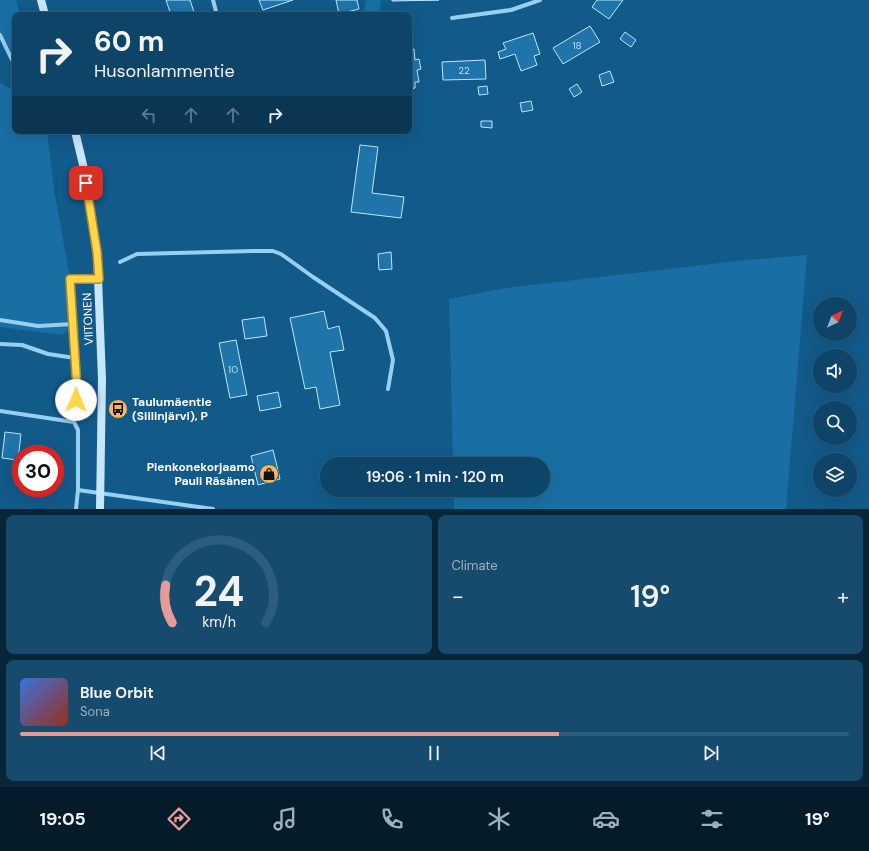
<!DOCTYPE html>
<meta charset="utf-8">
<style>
body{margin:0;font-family:"DM Sans",sans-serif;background:#174b6e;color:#f1f3f6;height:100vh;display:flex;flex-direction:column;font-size:15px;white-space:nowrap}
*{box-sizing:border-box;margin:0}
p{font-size:13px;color:#9bb0c0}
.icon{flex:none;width:22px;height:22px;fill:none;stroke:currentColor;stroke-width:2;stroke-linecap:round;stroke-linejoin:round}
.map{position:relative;height:509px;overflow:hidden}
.drawer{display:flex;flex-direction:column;gap:6px;padding:6px;background:#082539;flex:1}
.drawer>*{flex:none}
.top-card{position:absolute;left:12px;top:12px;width:400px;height:122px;border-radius:8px;box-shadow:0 4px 16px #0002,0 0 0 1px #2e5c7c;background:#0e4468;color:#f1f3f6;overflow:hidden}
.needle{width:26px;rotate:43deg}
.buttons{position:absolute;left:813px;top:297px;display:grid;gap:8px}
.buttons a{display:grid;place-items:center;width:44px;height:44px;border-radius:50%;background:#0e4468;box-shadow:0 4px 16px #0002,0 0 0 1px #2e5c7c;font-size:20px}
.speed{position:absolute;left:12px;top:445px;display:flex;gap:8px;font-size:20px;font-weight:700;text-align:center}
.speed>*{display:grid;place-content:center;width:52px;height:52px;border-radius:50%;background:#0e4468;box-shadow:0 4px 16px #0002,0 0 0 1px #2e5c7c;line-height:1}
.speed .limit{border:6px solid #d22;background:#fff;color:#111}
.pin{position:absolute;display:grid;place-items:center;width:34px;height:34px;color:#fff;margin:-17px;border-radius:8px;box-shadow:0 2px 6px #0006}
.me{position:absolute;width:44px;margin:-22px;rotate:1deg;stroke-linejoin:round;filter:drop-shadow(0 0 3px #0008)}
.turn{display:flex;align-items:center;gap:14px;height:84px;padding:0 16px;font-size:18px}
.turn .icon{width:52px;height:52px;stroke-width:2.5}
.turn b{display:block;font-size:28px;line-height:34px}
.lanes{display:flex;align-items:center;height:38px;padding:0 16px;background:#0003;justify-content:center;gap:20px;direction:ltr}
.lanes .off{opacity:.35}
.big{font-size:30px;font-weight:600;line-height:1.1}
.drawer .card{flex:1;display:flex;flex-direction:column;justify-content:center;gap:6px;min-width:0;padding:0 14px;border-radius:8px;background:#174b6e}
.drawer .dial{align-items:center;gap:0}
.dial svg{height:104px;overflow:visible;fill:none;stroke:#2e5c7c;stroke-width:7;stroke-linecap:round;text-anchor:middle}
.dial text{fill:#f1f3f6;stroke:none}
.song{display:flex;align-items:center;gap:12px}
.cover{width:48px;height:48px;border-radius:6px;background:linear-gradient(135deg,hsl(220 70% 55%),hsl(10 70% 35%))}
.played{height:4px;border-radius:2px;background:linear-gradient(90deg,#e69b98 65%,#2e5c7c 65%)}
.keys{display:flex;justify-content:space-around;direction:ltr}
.heat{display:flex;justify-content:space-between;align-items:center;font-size:22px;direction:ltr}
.drawer .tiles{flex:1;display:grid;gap:6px;grid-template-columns:1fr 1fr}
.card:last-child{grid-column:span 2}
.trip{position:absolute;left:320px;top:457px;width:230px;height:40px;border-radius:20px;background:#0e4468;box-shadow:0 4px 16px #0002,0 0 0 1px #2e5c7c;font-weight:600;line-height:40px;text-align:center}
.tabs{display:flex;height:64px;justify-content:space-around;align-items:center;background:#061b2a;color:#9bb0c0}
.tabs .icon{width:28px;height:28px}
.tabs .active{color:#e69b98}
.tabs b{font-size:18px;color:#f1f3f6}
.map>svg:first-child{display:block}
.green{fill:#196fa4}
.building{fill:#1f74a9;stroke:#bee5fc}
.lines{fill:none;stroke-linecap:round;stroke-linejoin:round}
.minor{stroke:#97cff1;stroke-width:4}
.secondary{stroke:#c6e6fc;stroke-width:8}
.route-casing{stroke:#a68a30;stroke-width:10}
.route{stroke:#ffd54a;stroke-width:7}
.labels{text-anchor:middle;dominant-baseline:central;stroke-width:4;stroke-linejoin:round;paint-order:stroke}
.number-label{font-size:10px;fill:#c7dcea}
.street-label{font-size:12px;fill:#fff;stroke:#125a8a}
.poi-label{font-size:12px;font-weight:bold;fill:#fff;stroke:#125a8a;text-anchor:start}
</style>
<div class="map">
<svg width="869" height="509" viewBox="0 0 869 509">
<rect width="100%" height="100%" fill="#125a8a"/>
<!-- green -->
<path class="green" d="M0,0H16L20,15H15V66L0,35Z
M366,0H381L379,15H363Z
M0,83L15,91V131H47L54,189L70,279L73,324L62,335L0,327Z
M807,255L786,509H454V490H543V464H453L449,299L506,288L746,260Z"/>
<!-- building -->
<path class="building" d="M166,0H190L195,15H171Z
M259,0H293L263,10Z
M336,0H357L359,9L339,14Z
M392,0H439L392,1Z
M597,0H623L609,19L592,7Z
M590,26L600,42L563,64L553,48Z
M625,32L636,40L631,47L620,39Z
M533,33L540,54L534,56L537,65L521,71L515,54L500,59L498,52L506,49L503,43Z
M409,42L410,50L414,49L415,60L419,59L421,69L417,70L419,82H415V88L409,89Z
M485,60L486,79L443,80L442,62Z
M610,71L614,82L602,86L599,75Z
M577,84L582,92L574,97L569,89Z
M487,86L488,94L479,95L478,87Z
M531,101L533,110L522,112L520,103Z
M481,121H492V128L481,127Z
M360,145L378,147L372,193L404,197L401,218L351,212Z
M391,252L392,269L379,270L378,254Z
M324,311L328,329L339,326L344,350L330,352L340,405L320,409L316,387L305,389L290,318Z
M264,317L267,336L245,339L242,320Z
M236,340L247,395L230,398L219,343Z
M278,392L281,407L260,411L257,396Z
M5,432L21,434L18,460L2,458Z
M273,450L280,479L258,485L251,456Z"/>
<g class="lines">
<!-- minor -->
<path class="minor" d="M213,0L217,15
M452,18L511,10L540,0
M0,35L15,66
M120,262L137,254L253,251H273L281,254L313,277L375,318L386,331L393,360L388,389
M0,320L38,326L73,324
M0,344L22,345L48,354L75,358
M0,411L74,422
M78,490L213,509
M76,509L78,490V430L74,422L77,389L70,279H99"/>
<!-- secondary -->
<path class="secondary" d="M41,0L45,15
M75,131L84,169L97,252L102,379L100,509"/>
</g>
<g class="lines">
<defs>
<path id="route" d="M76,400L77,389L70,279H99L97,252L86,183"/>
</defs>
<!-- route casing -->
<use href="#route" class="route-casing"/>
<!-- route -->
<use href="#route" class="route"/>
</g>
<!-- icons -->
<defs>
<symbol id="bus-disc" viewBox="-11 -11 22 22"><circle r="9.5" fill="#ffb257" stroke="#125a8a"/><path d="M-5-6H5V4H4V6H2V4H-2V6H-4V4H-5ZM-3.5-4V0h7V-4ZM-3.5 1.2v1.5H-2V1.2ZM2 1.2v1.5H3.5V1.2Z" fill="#111"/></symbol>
<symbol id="shop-disc" viewBox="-11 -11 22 22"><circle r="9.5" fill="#ffb257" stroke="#125a8a"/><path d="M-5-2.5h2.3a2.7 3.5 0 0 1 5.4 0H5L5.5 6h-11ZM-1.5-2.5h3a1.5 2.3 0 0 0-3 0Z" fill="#111"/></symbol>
</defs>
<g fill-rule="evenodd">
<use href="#bus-disc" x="107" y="398" width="22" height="22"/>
<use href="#shop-disc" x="258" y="463" width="22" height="22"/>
</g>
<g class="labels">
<!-- number labels -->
<g class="number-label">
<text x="577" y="45">18</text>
<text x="464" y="70">22</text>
<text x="233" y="369">10</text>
</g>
<!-- street labels -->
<g class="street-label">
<text transform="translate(88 319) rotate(-92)">VIITONEN</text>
</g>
<!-- poi labels -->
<g class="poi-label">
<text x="132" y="402">Taulumäentie<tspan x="132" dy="14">(Siilinjärvi), P</tspan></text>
<text x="255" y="467" text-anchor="end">Pienkonekorjaamo<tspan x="255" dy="14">Pauli Räsänen</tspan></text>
</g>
</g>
</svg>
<div class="buttons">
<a><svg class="needle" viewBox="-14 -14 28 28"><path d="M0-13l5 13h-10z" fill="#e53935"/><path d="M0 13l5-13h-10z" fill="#9bb0c0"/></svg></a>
<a><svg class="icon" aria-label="sound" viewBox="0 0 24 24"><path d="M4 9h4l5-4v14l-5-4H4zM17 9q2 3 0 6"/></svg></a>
<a><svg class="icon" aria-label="search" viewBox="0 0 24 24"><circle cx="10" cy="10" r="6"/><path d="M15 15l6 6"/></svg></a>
<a><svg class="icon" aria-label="layers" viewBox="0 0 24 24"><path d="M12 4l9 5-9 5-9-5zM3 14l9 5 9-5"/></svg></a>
</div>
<div class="speed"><div class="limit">30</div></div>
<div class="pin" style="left:86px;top:183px;background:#d93025"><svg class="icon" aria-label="arrive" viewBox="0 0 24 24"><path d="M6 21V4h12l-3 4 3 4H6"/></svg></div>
<svg class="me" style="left:76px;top:400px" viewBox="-20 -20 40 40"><circle r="19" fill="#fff"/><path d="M0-13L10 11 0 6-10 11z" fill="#ffd54a"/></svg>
<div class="trip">19:06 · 1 min · 120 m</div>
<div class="top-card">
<div class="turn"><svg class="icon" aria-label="right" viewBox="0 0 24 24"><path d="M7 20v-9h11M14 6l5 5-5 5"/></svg><div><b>60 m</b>Husonlammentie</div></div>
<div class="lanes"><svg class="icon off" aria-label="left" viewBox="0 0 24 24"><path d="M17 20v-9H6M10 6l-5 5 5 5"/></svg><svg class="icon off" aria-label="ahead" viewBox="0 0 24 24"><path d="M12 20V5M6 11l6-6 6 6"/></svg><svg class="icon off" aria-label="ahead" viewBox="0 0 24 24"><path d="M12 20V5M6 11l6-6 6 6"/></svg><svg class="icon" aria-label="right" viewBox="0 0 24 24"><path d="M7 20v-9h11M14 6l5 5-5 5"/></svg></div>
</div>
</div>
<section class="drawer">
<div class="tiles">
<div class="card dial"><svg viewBox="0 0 100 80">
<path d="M14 69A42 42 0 1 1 86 69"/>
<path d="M14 69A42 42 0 0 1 9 40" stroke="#e69b98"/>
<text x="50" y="56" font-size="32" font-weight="700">24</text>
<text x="50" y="72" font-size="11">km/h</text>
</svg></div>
<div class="card"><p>Climate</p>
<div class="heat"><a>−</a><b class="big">19°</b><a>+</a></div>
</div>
<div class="card">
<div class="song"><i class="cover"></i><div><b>Blue Orbit</b><p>Sona</p></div></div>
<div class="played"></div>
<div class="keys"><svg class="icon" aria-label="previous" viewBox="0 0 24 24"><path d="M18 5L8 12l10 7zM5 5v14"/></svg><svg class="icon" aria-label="pause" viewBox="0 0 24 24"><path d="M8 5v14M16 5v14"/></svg><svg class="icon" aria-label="next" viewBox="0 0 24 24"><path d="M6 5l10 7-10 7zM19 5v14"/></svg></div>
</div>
</div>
</section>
<nav class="tabs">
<b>19:05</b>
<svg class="icon active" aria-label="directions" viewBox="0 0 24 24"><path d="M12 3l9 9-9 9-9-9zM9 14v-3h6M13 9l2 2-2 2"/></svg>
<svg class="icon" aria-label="music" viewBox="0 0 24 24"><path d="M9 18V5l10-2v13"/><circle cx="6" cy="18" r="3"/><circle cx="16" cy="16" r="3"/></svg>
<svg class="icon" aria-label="phone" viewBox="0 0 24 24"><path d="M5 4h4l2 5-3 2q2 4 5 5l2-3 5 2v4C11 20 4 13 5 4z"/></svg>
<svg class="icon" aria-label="climate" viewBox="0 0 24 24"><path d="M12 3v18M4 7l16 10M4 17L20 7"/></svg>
<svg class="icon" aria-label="car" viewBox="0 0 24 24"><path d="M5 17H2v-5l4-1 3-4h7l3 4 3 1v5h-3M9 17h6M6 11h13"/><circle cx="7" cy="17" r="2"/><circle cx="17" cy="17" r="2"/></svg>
<svg class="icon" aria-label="filters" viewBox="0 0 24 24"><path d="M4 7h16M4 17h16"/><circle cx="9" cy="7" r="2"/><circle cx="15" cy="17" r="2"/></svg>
<b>19°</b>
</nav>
